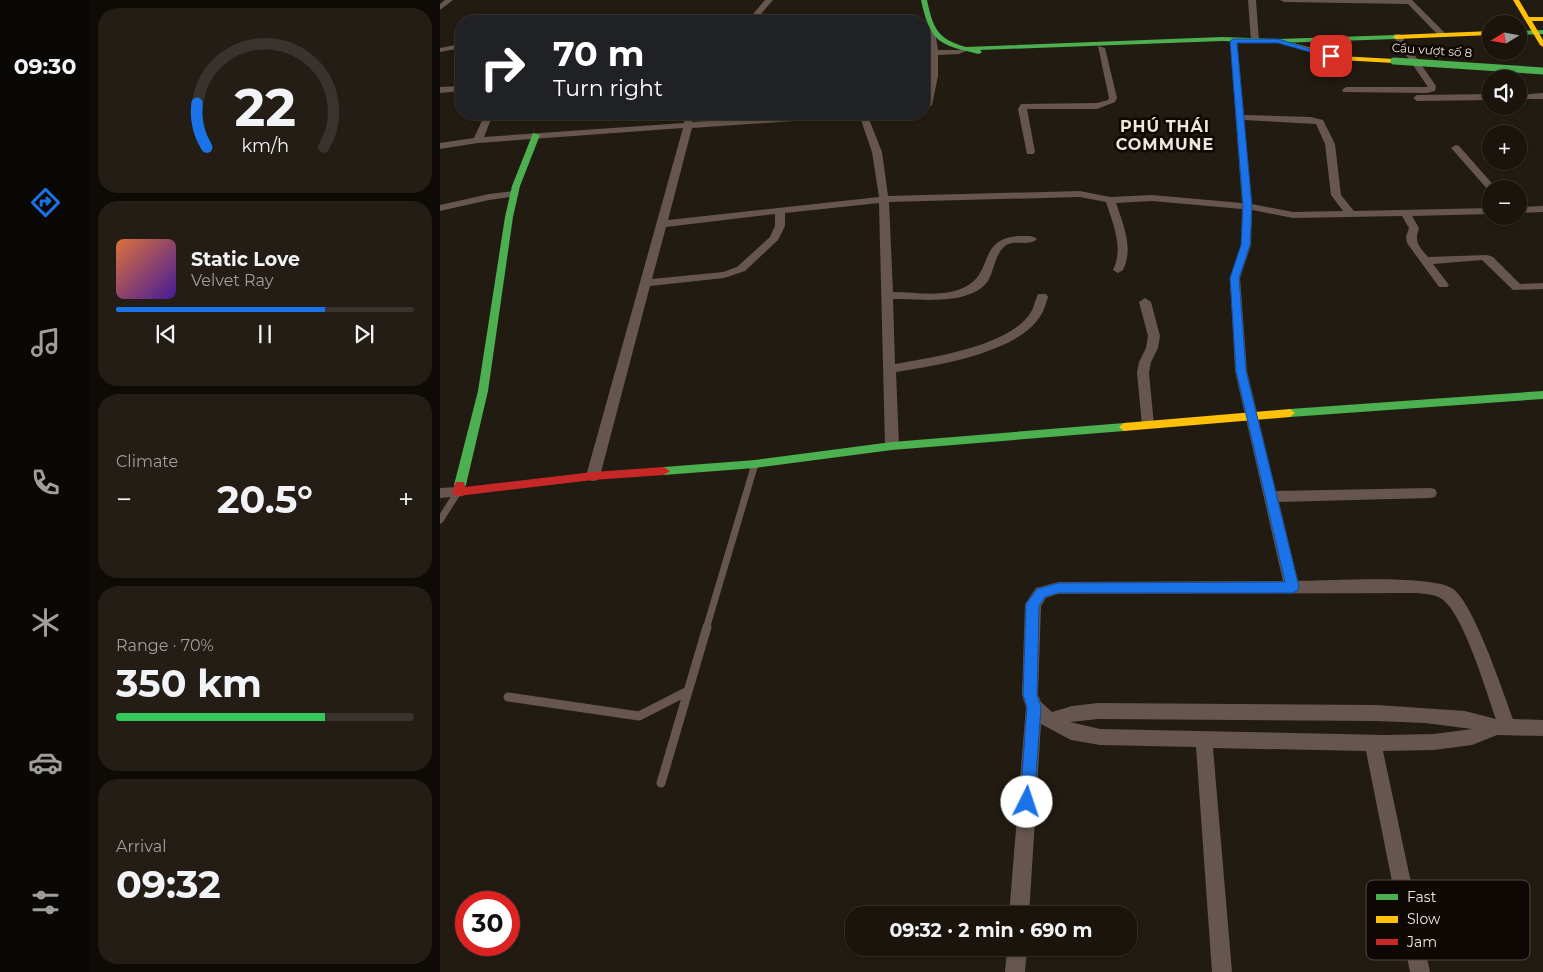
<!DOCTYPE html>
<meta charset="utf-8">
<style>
body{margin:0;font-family:Montserrat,sans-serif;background:#231d16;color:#f1f3f6;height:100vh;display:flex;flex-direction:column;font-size:19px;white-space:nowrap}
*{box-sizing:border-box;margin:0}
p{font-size:16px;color:#9f9e9d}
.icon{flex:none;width:28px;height:28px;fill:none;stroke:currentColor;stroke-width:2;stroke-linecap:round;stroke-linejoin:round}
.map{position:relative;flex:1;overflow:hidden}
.panel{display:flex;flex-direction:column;gap:8px;padding:8px;background:#0e0b07;width:350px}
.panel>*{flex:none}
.hud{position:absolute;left:15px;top:15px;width:475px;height:105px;border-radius:20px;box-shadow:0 1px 4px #0004,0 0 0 1px #38332e;background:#202124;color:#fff;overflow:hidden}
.needle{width:32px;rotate:259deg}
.controls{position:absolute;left:1042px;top:15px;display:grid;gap:10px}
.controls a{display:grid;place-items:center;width:45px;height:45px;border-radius:50%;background:#1a140d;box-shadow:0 1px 4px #0004,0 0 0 1px #38332e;font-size:25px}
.speed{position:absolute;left:15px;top:891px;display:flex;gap:10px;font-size:25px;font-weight:700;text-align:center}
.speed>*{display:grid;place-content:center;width:65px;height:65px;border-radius:50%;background:#1a140d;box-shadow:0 1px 4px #0004,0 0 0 1px #38332e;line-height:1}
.speed .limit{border:8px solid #d22;background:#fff;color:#111}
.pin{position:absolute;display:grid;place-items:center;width:42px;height:42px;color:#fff;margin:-21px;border-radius:10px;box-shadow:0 2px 8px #0006}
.me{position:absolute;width:55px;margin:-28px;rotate:4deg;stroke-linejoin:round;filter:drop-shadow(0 0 4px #0008)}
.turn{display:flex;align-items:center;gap:18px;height:105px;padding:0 15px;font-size:22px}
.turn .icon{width:65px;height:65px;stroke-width:2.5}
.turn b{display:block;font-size:35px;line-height:42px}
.big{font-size:38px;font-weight:700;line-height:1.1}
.panel .widget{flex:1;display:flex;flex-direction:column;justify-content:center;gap:8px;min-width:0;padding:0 18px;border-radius:20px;background:#231d16}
.panel .dial{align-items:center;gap:0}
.dial svg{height:130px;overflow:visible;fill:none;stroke:#38332e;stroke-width:7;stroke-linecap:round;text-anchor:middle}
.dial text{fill:#f1f3f6;stroke:none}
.song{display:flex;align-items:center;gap:15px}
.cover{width:60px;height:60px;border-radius:8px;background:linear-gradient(135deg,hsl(20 70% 55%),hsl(260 70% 35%))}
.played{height:5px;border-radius:2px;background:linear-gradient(90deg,#1a73e8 70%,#38332e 70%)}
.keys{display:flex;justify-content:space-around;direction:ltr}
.heat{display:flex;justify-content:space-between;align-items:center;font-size:28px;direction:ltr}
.charge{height:8px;border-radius:4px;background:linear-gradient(90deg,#34c759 70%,#38332e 0)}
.trip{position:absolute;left:405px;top:906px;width:292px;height:50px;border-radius:20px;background:#1a140d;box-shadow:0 1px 4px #0004,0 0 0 1px #38332e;font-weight:700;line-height:50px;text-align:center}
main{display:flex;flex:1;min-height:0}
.tab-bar{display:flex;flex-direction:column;width:90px;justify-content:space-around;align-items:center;background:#0a0805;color:#9f9e9d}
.tab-bar .icon{width:35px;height:35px}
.tab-bar .active{color:#1a73e8}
.tab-bar b{font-size:22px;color:#f1f3f6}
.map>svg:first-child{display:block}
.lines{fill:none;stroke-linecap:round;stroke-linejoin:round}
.lane-far1{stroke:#66564f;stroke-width:7}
.lane{stroke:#66564f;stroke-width:9}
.street{fill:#66564f;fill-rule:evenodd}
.fast{fill:#4caf50;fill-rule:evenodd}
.slow{fill:#ffc107;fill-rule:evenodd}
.jam{fill:#c62828;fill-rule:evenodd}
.fast-bridge{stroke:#4caf50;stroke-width:7}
.route{fill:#1a73e8;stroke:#114b97}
.labels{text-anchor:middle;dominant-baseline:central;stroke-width:5;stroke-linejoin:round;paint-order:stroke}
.far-street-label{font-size:12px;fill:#f0e6db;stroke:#0d0803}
.far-district-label{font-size:16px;font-weight:bold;letter-spacing:1px;fill:#f0e6db;stroke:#0d0803}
.key{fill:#0d0803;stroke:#514b44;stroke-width:1}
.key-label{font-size:14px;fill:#f0e6db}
</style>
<main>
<nav class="tab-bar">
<b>09:30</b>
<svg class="icon active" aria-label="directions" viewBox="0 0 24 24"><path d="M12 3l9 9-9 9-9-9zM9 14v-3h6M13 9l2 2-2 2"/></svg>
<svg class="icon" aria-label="music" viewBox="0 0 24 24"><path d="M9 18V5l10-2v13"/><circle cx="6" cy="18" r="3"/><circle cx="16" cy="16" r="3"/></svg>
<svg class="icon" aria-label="phone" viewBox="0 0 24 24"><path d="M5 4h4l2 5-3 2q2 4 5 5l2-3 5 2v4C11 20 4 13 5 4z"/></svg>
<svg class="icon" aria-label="climate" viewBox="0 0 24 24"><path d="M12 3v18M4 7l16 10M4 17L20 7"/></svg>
<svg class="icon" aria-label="car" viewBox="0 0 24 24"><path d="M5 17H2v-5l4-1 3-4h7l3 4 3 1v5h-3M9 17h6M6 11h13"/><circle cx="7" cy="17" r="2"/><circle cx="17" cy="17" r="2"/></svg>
<svg class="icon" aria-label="filters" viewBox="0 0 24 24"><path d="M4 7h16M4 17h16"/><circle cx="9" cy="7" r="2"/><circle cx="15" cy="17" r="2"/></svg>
</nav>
<section class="panel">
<div class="widget dial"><svg viewBox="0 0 100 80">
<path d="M14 69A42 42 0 1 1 86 69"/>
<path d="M14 69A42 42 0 0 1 8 42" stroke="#1a73e8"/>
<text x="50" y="56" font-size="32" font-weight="700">22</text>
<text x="50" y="72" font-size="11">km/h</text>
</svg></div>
<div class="widget">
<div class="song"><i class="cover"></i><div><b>Static Love</b><p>Velvet Ray</p></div></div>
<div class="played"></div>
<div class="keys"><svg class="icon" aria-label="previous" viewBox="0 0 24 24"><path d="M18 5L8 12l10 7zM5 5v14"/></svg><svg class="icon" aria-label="pause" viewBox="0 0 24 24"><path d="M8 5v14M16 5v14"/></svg><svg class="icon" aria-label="next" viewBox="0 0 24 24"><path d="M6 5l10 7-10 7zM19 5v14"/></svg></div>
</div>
<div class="widget"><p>Climate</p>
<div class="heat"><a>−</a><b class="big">20.5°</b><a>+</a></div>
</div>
<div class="widget"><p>Range · 70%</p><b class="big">350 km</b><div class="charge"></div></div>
<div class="widget"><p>Arrival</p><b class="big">09:32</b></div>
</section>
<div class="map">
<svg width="1103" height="972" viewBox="0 0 1103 972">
<rect width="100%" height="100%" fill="#221b11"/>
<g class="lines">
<!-- lane-far1 -->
<path class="lane-far1" d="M0,520L18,492
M266,629L315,464"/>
<!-- lane -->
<path class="lane" d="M68,697L199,716L248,691
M221,783L267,627"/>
<!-- street -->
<path class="street" d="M5,0H13L0,10V4Z
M325,0H333L315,21H307Z
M808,0H816L819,41L815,43L811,41Z
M840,0H972L1007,35L1000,37L968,4L844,2Z
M488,29L495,31L498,50H518L527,47L531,49L519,54L498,55V76L492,105L484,110L491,55H484V51L490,50Z
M954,34H960L996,86L995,91L987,93L903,92L902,90L906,87H988L953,36Z
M790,39L797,41L804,115L871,117L883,120L895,144L901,195L914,211L1051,208V214L972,216L979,228C974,243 979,246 988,257L1047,255L1053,257L1080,284L1103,283V289L1073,290L1042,260L993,264L1009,285L1007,287H999L967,243L966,237L969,228L962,216L853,218L812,210L811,245L800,278L807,371L836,491L990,488L995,489L997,493L995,497L990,498L839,502L858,581C889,581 991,574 1013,589C1034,604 1063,692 1073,719L1103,720V736L1057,735L1032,745L994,750L943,751L990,972H970L926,751L773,748L792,972H772L756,747L660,745L631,740L601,724L589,915H569L586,707L582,695L585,604L596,588L618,582L843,581L795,371L790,278L801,245L802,209L712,201L676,203C683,224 694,248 683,270L678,273L673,270C684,248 673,224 666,202L640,197L449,202L453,292C476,292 503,298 525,287C554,273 537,239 579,236C586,236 593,235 597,239C589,247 574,239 565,246C555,254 554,271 548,281C530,306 480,299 453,299L455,364C491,358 571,346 591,312C594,307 595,300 598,294H606L608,297C606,303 604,310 601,315C579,353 495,366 456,372L459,446L457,449H447L445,446L439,203L345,213V226L338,240L305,271L284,278L210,286L160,476L158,480L153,481L148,480L146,476L243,128L38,143L0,149V143L34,138L45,114H53L44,137L244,123V114H252V122L379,114H417L413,117L252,128L228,220L439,197L432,152L419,114H427L442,152L448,196L640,191L670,197L712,195L802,203ZM804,120L876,124L885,144L891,195L903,211L853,212L812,204ZM335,214V226L330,237L297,267L283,272L212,279L226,227ZM976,593C984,594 995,594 1002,599C1024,615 1046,691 1056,719L1025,711L937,705L658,703L632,706L612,712L601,702L598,695L601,606L606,598L618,594ZM658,719L937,721L985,723L1032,729L994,734L945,735L660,729L630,722Z
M21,44V48L0,52V48Z
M658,46L665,48L677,98L675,102L657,109H587L595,152L593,154H587L578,109L581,104L657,103L668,100L669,98Z
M21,86V91L0,93V87Z
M1103,93V99H1079V95Z
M1051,94V100L977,101L973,98L977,95Z
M1016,145L1019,146L1057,189L1049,191L1013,150L1011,148Z
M74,191L79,194L77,196L49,200L0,211V205L49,194Z
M1103,206V212L1079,213V207Z
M705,298L711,302L720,336L718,348L711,362L709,373L714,425L713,428H703L702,425L697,373L699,362L706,348L708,336L699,302Z
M18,487L23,488L25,492L23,496L0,498V488Z
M567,948H587L585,972H565Z"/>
<!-- fast -->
<path class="fast" d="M481,0H487C493,28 497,39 526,47L782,37L838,39L956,35L959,37L956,39L838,43L782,41L540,50L542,52L539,54C499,45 490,42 481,0Z
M1103,30V34L1079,35V31Z
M93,133L100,135L80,186L73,217L48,391L26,485L24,488H16L14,485L38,391L65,217L72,186Z
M1103,391V399L850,417L845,413L850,409Z
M684,423L689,427L684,431L452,450L315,468L224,475L218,471L224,467L315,460L452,442Z"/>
<!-- slow -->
<path class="slow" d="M1073,0H1079L1089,17H1103V21H1092L1103,40V47L1100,45Z
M1051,31V35L956,39L953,37L956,35Z
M853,43L900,56L954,59L957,61L954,63L900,60L851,46L850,45Z
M850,409L855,413L850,417L684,431L679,427L684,423Z"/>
<!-- jam -->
<path class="jam" d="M224,467L230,471L224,475L153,480L18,496L14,495L12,492L16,482H24L25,487L153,472Z"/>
<!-- fast-bridge -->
<path class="fast-bridge" d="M954,61L1103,71"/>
</g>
<!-- route -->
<path class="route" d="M793,39H838L894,56L891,58L838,43H797L812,206L810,245L799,278L806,371L859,587L857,591L852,593H618L605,597L599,606L597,695L601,707L594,802L592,807L587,809L582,807L580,802L587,707L583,695L586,604L597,589L618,583L845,582L796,371L790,278L801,245L803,206L790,41Z"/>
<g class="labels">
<!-- far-street labels -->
<g class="far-street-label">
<text transform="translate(992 50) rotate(4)">Cầu vượt số 8</text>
</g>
<!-- far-district labels -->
<g class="far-district-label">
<text x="725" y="126">PHÚ THÁI<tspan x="725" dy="18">COMMUNE</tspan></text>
</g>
</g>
<!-- legend -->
<rect x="926" y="880" width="164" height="80" rx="8" class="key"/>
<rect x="936" y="894" width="22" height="6" fill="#4caf50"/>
<rect x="936" y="916" width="22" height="7" fill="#ffc107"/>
<rect x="936" y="939" width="22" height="6" fill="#c62828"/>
<g class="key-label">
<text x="967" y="902">Fast</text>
<text x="967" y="924">Slow</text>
<text x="967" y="947">Jam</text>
</g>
</svg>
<div class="controls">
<a><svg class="needle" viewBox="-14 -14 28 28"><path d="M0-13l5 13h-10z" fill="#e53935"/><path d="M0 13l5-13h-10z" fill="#9f9e9d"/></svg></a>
<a><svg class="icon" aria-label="sound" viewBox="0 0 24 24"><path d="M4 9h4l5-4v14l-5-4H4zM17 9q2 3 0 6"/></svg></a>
<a>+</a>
<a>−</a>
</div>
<div class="speed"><div class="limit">30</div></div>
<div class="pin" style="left:891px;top:56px;background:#d93025"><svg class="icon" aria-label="arrive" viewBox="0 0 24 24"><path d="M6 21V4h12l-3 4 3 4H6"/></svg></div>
<svg class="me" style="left:587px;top:802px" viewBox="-20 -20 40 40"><circle r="19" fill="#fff"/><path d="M0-13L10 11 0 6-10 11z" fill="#1a73e8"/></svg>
<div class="trip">09:32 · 2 min · 690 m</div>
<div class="hud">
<div class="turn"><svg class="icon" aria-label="right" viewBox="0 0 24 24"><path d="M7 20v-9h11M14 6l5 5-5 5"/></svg><div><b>70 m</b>Turn right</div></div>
</div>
</div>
</main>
